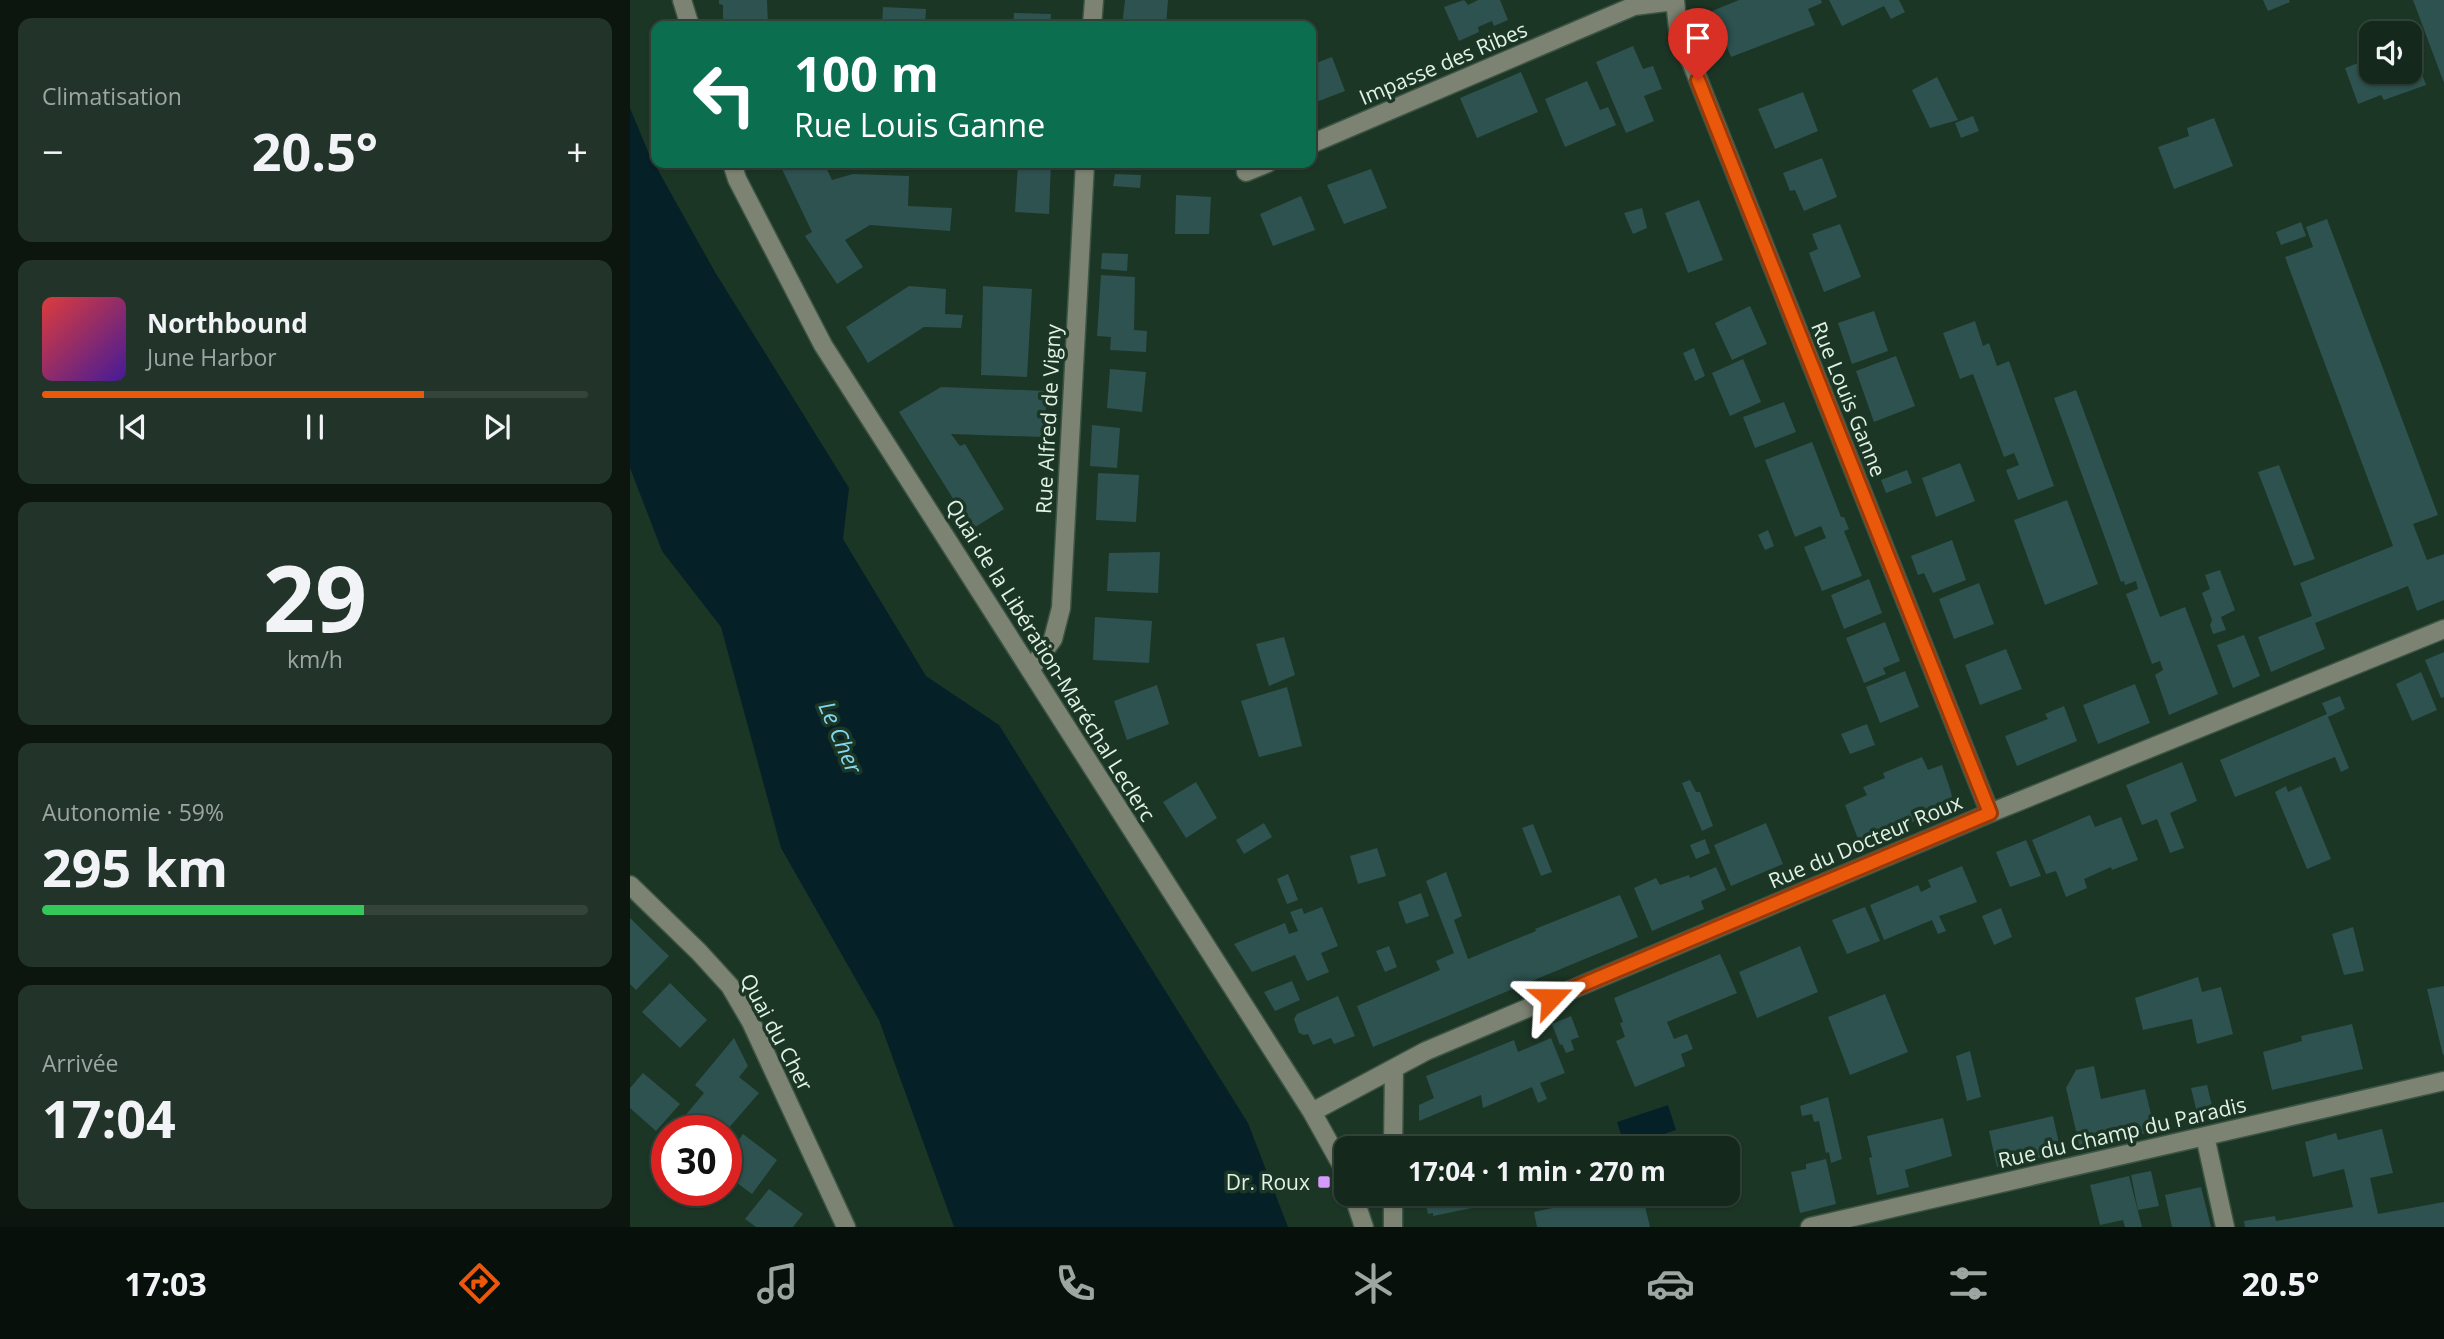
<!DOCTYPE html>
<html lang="fr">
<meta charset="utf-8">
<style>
body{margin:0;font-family:"Open Sans",sans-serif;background:#223429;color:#f1f3f6;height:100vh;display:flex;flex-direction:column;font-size:26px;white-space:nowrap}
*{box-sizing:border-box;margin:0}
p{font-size:23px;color:#9da6a3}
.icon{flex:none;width:38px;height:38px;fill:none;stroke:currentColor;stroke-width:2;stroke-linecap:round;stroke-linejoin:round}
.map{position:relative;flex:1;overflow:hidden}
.side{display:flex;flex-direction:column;gap:18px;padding:18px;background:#0c160f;width:630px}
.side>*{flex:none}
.guide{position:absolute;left:21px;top:21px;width:665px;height:147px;border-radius:14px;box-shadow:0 2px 5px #0004,0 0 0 2px #34443b;background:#0b6e4f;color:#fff;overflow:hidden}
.tools{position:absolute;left:1729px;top:21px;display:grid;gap:14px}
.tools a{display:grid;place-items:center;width:63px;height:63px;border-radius:14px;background:#15281c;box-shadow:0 2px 5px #0004,0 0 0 2px #34443b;font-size:35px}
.speed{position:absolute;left:21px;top:1115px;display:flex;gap:14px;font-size:35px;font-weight:700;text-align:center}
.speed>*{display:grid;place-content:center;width:91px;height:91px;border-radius:50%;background:#15281c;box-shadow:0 2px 5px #0004,0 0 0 2px #34443b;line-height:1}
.speed .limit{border:10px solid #d22;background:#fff;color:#111}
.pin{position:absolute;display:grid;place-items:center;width:60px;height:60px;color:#fff;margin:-72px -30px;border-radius:50% 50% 50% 0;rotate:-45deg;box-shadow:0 0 7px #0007}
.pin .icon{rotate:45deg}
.me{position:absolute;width:77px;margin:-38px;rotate:67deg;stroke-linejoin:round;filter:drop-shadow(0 0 5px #0008)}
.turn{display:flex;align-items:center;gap:24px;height:147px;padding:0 28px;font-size:32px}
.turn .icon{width:91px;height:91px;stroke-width:2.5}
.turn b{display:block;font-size:49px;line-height:60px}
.big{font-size:52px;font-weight:700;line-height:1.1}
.side .widget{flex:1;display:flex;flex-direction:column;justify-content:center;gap:10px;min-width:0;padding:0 24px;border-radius:14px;background:#223429}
.side .dial{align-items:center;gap:0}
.dial b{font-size:91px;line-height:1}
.song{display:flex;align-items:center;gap:21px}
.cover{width:84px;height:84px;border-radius:10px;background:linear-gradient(135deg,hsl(0 70% 55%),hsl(260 70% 35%))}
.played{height:7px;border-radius:4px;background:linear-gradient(90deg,#ea580c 70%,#34443b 70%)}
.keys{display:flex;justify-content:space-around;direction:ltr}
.heat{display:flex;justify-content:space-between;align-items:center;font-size:38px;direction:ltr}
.charge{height:10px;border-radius:5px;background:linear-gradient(90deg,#34c759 59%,#34443b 0)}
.trip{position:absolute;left:704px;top:1136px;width:406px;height:70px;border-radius:14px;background:#15281c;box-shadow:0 2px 5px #0004,0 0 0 2px #34443b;font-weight:700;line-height:70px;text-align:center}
.tabs{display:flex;height:112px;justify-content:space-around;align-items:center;background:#08100b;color:#9da6a3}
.tabs .icon{width:49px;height:49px}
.tabs .on{color:#ea580c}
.tabs b{font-size:32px;color:#f1f3f6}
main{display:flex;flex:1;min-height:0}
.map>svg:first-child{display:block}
.water{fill:#062027}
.building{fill:#2d524f}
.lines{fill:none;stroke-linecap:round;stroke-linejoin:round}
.minor-casing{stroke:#3c5445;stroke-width:21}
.minor{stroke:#7c8372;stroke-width:18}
.route-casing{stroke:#983908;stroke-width:18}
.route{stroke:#ea580c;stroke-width:12}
.poi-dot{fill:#d69bfa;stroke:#1c3626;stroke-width:2.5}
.labels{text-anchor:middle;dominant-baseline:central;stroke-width:7;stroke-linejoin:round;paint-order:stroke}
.street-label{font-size:21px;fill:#e1f1e6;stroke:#1c3626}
.poi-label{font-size:21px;fill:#e1f1e6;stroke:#1c3626;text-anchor:end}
.water-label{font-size:23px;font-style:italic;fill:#84d6ee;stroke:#1c3626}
</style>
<main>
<section class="side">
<div class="widget"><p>Climatisation</p>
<div class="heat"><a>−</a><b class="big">20.5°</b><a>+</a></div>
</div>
<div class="widget">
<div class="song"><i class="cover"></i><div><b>Northbound</b><p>June Harbor</p></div></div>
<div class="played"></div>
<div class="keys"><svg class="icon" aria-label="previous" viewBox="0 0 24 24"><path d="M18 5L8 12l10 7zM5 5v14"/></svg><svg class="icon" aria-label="pause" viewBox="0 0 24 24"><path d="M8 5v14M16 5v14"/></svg><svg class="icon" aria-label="next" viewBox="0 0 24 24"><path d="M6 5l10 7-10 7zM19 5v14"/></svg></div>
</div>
<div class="widget dial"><b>29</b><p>km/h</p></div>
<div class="widget"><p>Autonomie · 59%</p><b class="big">295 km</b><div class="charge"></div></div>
<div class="widget"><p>Arrivée</p><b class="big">17:04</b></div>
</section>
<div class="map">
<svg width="1814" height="1227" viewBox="0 0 1814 1227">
<rect width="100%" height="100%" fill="#1c3626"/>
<!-- water -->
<path class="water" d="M0,108L19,154L85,272L219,488L213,539L296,676L369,725L618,1123L658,1227H324L249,1020L151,848L91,627L32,551L0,468Z
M1038,1105L1046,1130L995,1147L987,1122Z"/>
<!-- building -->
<path class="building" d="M89,0H137L138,26L93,25V5L89,4Z
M495,0H538L536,26H492Z
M834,0L838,5L848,0H870L878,20L864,26L862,21L848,27L849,32L829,41L814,7Z
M1109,0H1191L1192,3L1178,9L1185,25L1101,57L1082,11Z
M1199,0H1269L1275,12L1261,19L1254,6L1212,26Z
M1633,0H1659L1660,2L1638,11Z
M1783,0H1814V83Z
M253,7L296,9L295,26H252Z
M384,13L421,14L420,26H383Z
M1780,42L1796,85L1754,100L1751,95L1728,104L1715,68L1739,59L1737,55L1741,54V72H1780Z
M1003,46L1013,69L1023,66L1032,89L1014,96L1024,121L996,133L966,62Z
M702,57L715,91L681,104V65Z
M891,72L908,112L847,138L830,98Z
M1307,77L1328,120L1300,128L1282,90Z
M957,81L970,110L978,107L986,125L935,147L915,99Z
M1173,92L1188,131L1145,149L1128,109Z
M1343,116L1349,131L1331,138L1325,123Z
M1584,118L1603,166L1544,189L1528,147L1559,136L1557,128Z
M1192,158L1207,197L1174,211L1165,190L1160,191L1153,173Z
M161,163H194L202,180L223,174L279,176L278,206L322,208L320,231L240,225L215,240L233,267L207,284L175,236L182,232L151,167Z
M388,163H421L419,214L385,212Z
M741,169L757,208L714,224L697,185Z
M485,174L511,175L510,188L483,186Z
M546,195L581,197L579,234H545Z
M671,196L685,230L643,246L630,214Z
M1069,200L1093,260L1058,273L1035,213Z
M1012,208L1017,228L1003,234L994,213Z
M1697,219L1808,515L1783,524L1797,560L1814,554V600L1787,611L1778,586L1685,623L1695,649L1641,672L1628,637L1682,616L1670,583L1763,546L1655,257L1683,247L1676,227Z
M1671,222L1676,236L1651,245L1646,232Z
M1210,224L1231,277L1194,292L1179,253L1188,249L1182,234Z
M472,253L498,254L497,271L471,269Z
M471,275L505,277L504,330L517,331L516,352L480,350L481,337L467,336Z
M279,286L316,289L315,314L333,315L331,328L294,327L238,363L216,327Z
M353,286L402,289L397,377L351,375Z
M1120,306L1137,344L1102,360L1085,323Z
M1244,311L1258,351L1222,364L1208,323Z
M1345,321L1353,346L1359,343L1367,366L1379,361L1424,486L1388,500L1376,470L1389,465L1384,453L1374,457L1343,374L1330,379L1313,333Z
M1064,348L1075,376L1065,381L1053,353Z
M1266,356L1285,406L1244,422L1226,371Z
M1113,359L1131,402L1100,416L1082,373Z
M480,369L516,372L512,412L477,408Z
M311,387L417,391L414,437L321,434L330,446L335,444L374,509L342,529L269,412Z
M1446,390L1530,617L1555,607L1588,694L1539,715L1525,675L1533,670L1530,661L1522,664L1496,594L1508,589L1506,581L1495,585L1494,581L1491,582L1424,398Z
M1154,402L1166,432L1125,448L1113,417Z
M462,425L490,428L487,468L460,466Z
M1182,442L1211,517H1214L1219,529L1214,531L1232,576L1192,591L1174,547L1196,538L1191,526L1165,537L1135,460Z
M1330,463L1345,501L1306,517L1292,478Z
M1649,465L1685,559L1664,566L1628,472Z
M1277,470L1282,483L1256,493L1251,480Z
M468,473L509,475L506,522L466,520Z
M1437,500L1468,584L1415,605L1384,520Z
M1138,530L1144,546L1135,550L1128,535Z
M1322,540L1336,580L1303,593L1294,573L1288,575L1281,556Z
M530,552L528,593L477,591L479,553Z
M1590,570L1605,610L1591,617L1596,630L1583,634L1580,625L1582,620L1572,593L1580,589L1575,575Z
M1239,579L1252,613L1214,629L1201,595Z
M1349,583L1364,624L1324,639L1309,599Z
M465,617L522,621L519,663L463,660Z
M1255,622L1270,661L1253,668L1256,674L1234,683L1216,638Z
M1614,635L1630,676L1603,688L1587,645Z
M654,637L665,675L639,686L626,644Z
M1376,649L1392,689L1350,705L1335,665Z
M1814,652V697L1811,698L1795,660Z
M1275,671L1289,707L1250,723L1236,687Z
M1791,672L1807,710L1782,721L1766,684Z
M1505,684L1520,723L1468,744L1453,705Z
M527,685L539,724L497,740L484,701Z
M657,687L672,746L629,757L611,701Z
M1710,696L1715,709L1698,717L1719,768L1711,772L1705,757L1605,797L1590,760L1697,714L1692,703Z
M1434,706L1447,741L1387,766L1375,736L1418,719L1415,714Z
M1237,724L1245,745L1220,754L1211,734Z
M1292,757L1298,770L1312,765L1321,792L1323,803L1314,809L1230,844L1215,805L1237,795L1233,787L1255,778L1253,773Z
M1552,762L1567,801L1540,813L1554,848L1540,853L1527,819L1512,825L1496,785Z
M1060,780L1066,792H1070L1083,826L1072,831L1052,783Z
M566,782L587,818L556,838L533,802Z
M1656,786L1658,792L1671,786L1701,859L1677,869L1645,792Z
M1460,815L1465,827L1491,817L1508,860L1482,870L1481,867L1454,879L1457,888L1436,897L1426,871L1416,874L1402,840Z
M634,823L642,837L614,854L606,840Z
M1136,823L1153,864L1101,886L1084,845Z
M903,824L922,872L911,876L892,828Z
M1075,839L1080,853L1066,859L1060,845Z
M1396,840L1411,876L1380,887L1366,852Z
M747,848L756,876L728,884L720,856Z
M1332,866L1347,902L1309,916L1316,931L1308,934L1302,920L1254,940L1240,905L1288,885L1291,892L1301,887L1298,880Z
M1086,867L1096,890L1071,901L1074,909L1022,931L1004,888L1026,878L1030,885L1059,875L1060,878Z
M816,872L832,916L824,920L838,959L906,931L905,929L990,895L1008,937L743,1047L727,1006L810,970L806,961L824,953L796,881Z
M658,874L668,900L657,904L647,879Z
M791,893L799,916L776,924L768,902Z
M692,907L708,946L691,953L699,972L677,981L665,955L622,972L604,944L655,923L659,934L668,931L660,912L672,908L674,914Z
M1235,907L1250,941L1217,954L1202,920Z
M1371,908L1382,937L1364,945L1352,916Z
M0,918L39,956L6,990L0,984Z
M1723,927L1734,971L1714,975L1702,934Z
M759,946L767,967L755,972L746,951Z
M1170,946L1188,992L1127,1018L1109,972Z
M1090,954L1107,993L1037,1022L1044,1039L1057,1034L1063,1049L1051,1054L1055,1066L1005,1087L986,1041L995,1037L990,1023L993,1022L984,998Z
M1568,977L1572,992L1591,987L1603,1034L1567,1044L1562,1019L1513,1030L1505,998Z
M662,981L670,1000L645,1011L634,992Z
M40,983L77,1020L50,1048L12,1012Z
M1814,986V1054L1813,1055L1797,989Z
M1255,994L1278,1052L1220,1075L1198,1017Z
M708,996L725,1036L704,1044L701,1038L683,1045L678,1034L674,1035L669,1033L664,1019L667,1014Z
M941,1016L949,1037L941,1040L944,1050L936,1053L932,1044L930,1045L922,1024Z
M1722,1024L1733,1069L1642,1090L1633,1052L1672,1041L1671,1036Z
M104,1038L118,1066L109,1077L129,1093L97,1130H71L54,1117L74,1093L65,1085Z
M921,1038L935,1073L910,1083L917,1099L908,1103L902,1087L853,1108L851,1095L789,1121V1105L804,1098L796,1076L884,1040L888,1052Z
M1340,1051L1351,1097L1337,1101L1326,1056Z
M1464,1066L1471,1099L1515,1089L1525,1131L1450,1148L1436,1088L1446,1070Z
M13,1073L50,1104L26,1131L0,1108V1088Z
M1577,1085L1585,1118L1569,1121L1561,1088Z
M1198,1097L1212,1159L1201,1163L1199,1152L1196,1153L1189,1121L1184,1122L1182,1114L1172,1116L1170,1106Z
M1423,1116L1431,1153L1367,1167L1359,1131Z
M1313,1118L1322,1156L1275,1170L1279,1187L1247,1195L1239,1158L1242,1157L1237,1136Z
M1752,1129L1763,1173L1740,1178L1748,1214L1814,1202V1227H1615L1614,1221L1645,1216L1646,1221L1723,1207L1714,1169L1683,1177L1675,1142L1706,1133L1708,1140Z
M113,1134L147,1160L122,1194L96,1175V1157Z
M1196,1159L1206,1204L1170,1213L1161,1172L1176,1169V1164Z
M1521,1171L1529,1206L1508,1210L1501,1175Z
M1499,1176L1512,1227H1495L1493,1220L1470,1225L1460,1185Z
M1571,1187L1581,1227H1542L1535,1195Z
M139,1189L173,1214L163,1227H126L115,1219Z
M806,1194H844L847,1207L803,1216V1213L798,1214L795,1201L799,1200L797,1197Z
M951,1194H961L963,1201L998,1194H1012L1020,1227H907L904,1212L946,1203L944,1195Z"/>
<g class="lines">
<defs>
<path id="minor" d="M52,0L60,26
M1045,0L1048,29L1360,813
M462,26L464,0
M681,144L1004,6L1044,1
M102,163L107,179L193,345L682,1112L716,1173
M616,172L638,163
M400,670L423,639L431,608L455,163
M0,885L69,952L100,986L121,1022L216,1227
M682,1112L796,1051L1360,813L1814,629
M1575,1136L1595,1227
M763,1148L764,1068
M723,1194L734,1227
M763,1227V1194
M1180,1227L1814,1081"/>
</defs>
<!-- minor casing -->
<use href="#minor" class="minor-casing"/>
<!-- minor -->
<use href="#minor" class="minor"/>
</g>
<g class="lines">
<defs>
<path id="route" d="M921,998L1360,813L1068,80"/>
</defs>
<!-- route casing -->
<use href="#route" class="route-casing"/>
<!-- route -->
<use href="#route" class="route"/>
</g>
<!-- markers -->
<rect class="poi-dot" x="687" y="1175" width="14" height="14" rx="3.5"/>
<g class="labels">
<!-- street labels -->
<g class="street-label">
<text transform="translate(813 63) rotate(-23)">Impasse des Ribes</text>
<text transform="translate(1219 399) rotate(68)">Rue Louis Ganne</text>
<text transform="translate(418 419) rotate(-87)">Rue Alfred de Vigny</text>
<text transform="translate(421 660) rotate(58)">Quai de la Libération-Maréchal Leclerc</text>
<text transform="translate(1235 841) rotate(-23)">Rue du Docteur Roux</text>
<text transform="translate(147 1032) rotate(62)">Quai du Cher</text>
<text transform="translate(1492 1132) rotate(-13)">Rue du Champ du Paradis</text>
</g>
<!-- poi labels -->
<g class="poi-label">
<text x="680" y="1182">Dr. Roux</text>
</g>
<!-- water labels -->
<g class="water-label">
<text transform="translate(211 737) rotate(67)">Le Cher</text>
</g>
</g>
</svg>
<div class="tools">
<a><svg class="icon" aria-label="sound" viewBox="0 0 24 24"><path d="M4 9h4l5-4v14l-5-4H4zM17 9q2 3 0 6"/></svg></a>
</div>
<div class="speed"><div class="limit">30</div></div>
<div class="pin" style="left:1068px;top:80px;background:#d93025"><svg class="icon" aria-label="arrive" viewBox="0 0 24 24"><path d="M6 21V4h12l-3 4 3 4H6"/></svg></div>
<svg class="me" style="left:921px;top:998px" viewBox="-20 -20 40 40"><path d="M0-17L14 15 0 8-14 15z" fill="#ea580c" stroke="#fff" stroke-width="4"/></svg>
<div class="trip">17:04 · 1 min · 270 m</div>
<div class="guide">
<div class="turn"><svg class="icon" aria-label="left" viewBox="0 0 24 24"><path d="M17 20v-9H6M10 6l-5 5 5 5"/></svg><div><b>100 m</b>Rue Louis Ganne</div></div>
</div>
</div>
</main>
<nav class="tabs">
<b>17:03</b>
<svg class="icon on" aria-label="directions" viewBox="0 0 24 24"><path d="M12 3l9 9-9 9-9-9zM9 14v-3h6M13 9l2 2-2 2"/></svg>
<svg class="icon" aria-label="music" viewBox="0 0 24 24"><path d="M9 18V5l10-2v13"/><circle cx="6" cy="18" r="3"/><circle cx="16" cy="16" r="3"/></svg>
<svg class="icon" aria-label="phone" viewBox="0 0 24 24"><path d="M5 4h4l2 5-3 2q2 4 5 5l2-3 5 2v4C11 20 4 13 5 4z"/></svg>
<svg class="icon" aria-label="climate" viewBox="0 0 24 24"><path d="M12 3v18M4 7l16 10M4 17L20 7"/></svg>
<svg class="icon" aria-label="car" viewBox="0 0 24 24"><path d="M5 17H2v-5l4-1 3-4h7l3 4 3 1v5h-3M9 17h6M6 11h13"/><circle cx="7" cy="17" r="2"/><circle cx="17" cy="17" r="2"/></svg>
<svg class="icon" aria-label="filters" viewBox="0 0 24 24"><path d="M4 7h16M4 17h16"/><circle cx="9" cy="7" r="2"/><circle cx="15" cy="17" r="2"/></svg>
<b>20.5°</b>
</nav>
